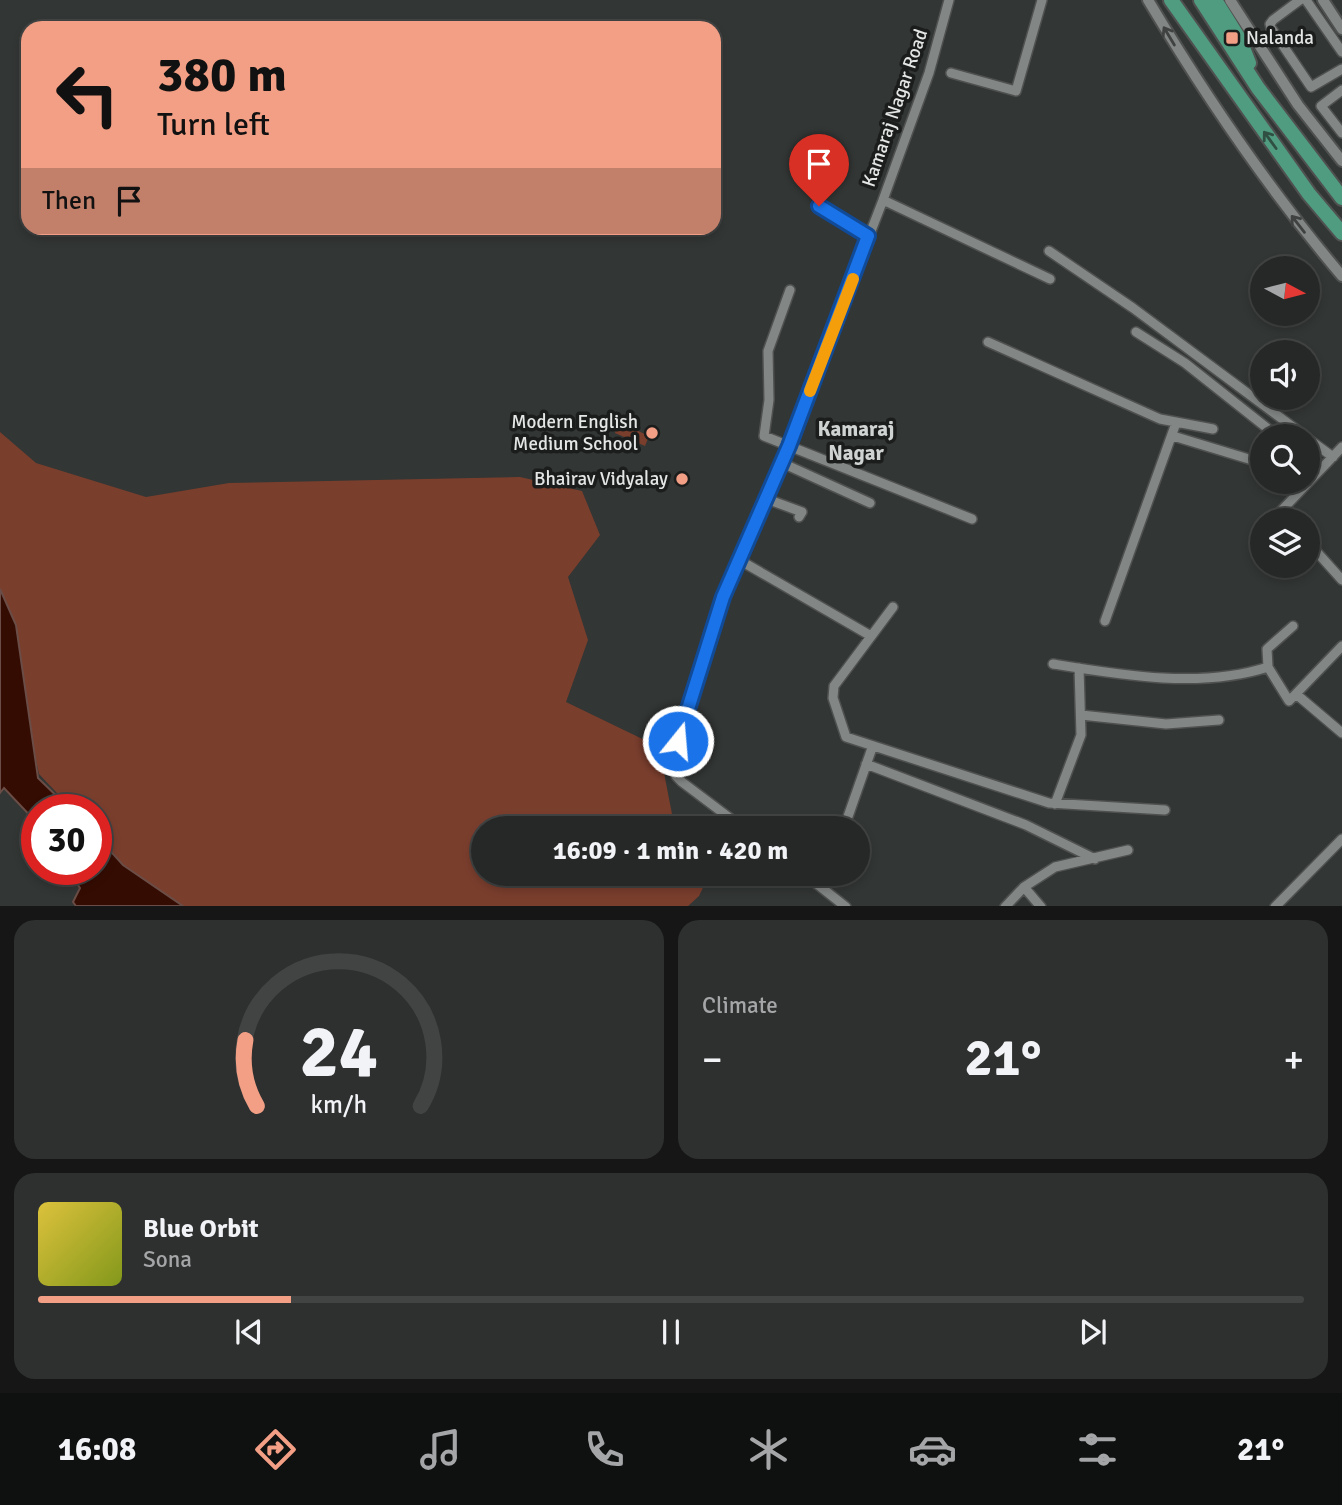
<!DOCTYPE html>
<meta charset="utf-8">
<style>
body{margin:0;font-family:Signika,sans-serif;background:#2e302f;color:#f1f3f6;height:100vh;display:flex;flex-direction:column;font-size:26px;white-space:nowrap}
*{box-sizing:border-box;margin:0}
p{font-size:23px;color:#a4a6a7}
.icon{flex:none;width:38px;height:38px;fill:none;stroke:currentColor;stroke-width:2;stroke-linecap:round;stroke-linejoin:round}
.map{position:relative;height:906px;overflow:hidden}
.sheet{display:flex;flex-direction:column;gap:14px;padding:14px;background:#151615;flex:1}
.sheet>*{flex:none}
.banner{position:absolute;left:21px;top:21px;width:700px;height:214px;border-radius:21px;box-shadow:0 4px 10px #0003,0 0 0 2px #424444;background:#f39f85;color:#111;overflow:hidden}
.needle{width:46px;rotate:97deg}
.tools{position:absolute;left:1250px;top:256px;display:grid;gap:14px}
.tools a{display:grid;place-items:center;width:70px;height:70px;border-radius:50%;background:#262827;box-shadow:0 4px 10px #0003,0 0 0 2px #424444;font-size:35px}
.speed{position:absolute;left:21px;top:794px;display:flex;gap:14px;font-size:35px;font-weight:700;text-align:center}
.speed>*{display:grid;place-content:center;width:91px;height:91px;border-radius:50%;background:#262827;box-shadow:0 4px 10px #0003,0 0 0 2px #424444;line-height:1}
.speed .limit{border:10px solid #d22;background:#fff;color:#111}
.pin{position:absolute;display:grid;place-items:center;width:60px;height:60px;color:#fff;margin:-72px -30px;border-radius:50% 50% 50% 0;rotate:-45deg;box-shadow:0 0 7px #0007}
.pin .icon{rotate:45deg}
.me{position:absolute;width:77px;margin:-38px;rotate:17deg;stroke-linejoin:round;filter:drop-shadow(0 0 5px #0008)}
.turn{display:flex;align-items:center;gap:24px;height:147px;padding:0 21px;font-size:32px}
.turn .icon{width:91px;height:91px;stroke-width:2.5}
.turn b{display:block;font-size:49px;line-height:60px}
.then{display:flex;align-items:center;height:66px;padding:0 21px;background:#0003;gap:14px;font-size:26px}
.big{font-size:52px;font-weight:700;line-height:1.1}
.sheet .widget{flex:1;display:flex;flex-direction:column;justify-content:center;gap:10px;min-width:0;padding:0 24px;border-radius:21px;background:#2e302f}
.sheet .dial{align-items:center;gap:0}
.dial svg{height:182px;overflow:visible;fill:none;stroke:#424444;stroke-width:7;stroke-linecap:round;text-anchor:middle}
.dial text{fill:#f1f3f6;stroke:none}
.song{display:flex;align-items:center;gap:21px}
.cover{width:84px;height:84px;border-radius:10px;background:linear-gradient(135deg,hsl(50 70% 55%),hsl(70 70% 35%))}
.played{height:7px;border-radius:4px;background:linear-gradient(90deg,#f39f85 20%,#424444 20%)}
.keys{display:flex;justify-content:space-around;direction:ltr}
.heat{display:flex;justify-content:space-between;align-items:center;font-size:38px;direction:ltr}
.sheet .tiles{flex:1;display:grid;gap:14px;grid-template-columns:1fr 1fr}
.widget:last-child{grid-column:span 2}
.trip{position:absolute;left:471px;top:816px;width:399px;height:70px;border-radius:35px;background:#262827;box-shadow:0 4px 10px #0003,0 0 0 2px #424444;font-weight:700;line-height:70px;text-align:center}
.tabs{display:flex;height:112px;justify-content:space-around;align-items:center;background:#0f1010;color:#a4a6a7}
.tabs .icon{width:49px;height:49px}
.tabs .current{color:#f39f85}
.tabs b{font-size:32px;color:#f1f3f6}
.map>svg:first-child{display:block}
.green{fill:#7a3e2d}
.water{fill:#350c02;stroke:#6a4d46;stroke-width:2}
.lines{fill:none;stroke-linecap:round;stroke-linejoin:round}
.minor-casing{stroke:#4f5150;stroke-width:12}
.tertiary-casing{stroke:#4f5150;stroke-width:14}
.trunk-casing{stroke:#4f5150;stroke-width:18}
.minor{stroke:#828684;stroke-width:9}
.tertiary{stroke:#828684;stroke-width:10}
.trunk{stroke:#509c81;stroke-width:14}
.oneway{stroke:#3f4240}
.oneway2{stroke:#305044}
.route-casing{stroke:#114b97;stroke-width:18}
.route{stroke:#1a73e8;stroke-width:12}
.slow{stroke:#f59e0b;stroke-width:12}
.poi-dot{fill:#f39f85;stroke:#1b1d1c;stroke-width:2.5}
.labels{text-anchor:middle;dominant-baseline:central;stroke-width:7;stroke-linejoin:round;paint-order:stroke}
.poi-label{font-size:19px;fill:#e4e6e5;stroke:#1b1d1c;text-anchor:end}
.street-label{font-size:19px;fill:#e4e6e5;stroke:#1b1d1c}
.neighbourhood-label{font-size:21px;font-weight:bold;fill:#cfd3d1;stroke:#1b1d1c}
</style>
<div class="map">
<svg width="1342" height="907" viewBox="0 0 1342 907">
<rect width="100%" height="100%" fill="#323634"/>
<!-- green -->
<path class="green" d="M619,422L649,436L645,446L615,433Z
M0,432L36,463L146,497L229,483L520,477L582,491L600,535L568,577L588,640L566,702L659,747L672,814L691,828H483V873H710L699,896L687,907L183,906L123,865L96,836V810H73L39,774L7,625L0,607Z"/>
<!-- water -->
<path class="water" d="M0,589L16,625L38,778L71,810H37V823L4,788L0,793Z
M96,835L123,865L183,906H76L73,902L80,888L68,870H96Z"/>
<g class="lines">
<defs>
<path id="minor" d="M1300,0L1273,20L1270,24L1271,28L1311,87L1342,69
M1306,0L1342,52
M951,73L1016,91L1042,0
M1342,90L1321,106L1342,133
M883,200L1050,279
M819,206L868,236
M1049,251L1133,308L1305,436
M790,290L768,351L769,400L764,436L972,519
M1136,332L1185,363L1277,436
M988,342L1160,419L1213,429
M1173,436L1262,463
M1307,438L1333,457
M780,462L870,503
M764,498L802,512L799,517
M1288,520L1281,511L1342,447
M1307,541L1342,580
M741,561L871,636
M893,607L834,686L833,698L846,737L1049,803L1165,810
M1105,621L1176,423
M1053,664C1120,675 1201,689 1268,667L1267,649L1293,626
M1268,667L1289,701L1342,646
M1296,694L1342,733
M1081,715L1166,724L1219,720
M866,764L1026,825L1095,859
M1055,804L1081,735L1079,668
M743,828L682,782L676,776L672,762L723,596L788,446L883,200L929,73L949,0
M844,828L872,748
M803,873L846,907
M1024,887L1041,907
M824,889L829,873
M1005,907L1024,887L1055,867L1128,850
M1275,907L1342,839"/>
<path id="tertiary" d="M1148,0C1206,97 1269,190 1342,276
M1230,0L1298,105L1342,161
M1323,0L1342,29"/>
<path id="trunk" d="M1171,0L1309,194L1342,233
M1201,0L1258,88L1342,198
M1215,0L1240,40L1249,63"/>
</defs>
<!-- minor casing -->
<use href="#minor" class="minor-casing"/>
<!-- tertiary casing -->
<use href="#tertiary" class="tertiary-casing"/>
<!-- trunk casing -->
<use href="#trunk" class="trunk-casing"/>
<!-- minor -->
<use href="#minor" class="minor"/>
<!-- tertiary -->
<use href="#tertiary" class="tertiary"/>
<!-- trunk -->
<use href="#trunk" class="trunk"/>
</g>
<!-- one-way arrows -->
<defs><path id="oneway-shaft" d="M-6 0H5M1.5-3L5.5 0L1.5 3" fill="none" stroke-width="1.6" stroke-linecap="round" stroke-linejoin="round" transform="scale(1.75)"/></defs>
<g class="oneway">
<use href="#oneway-shaft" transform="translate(1169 36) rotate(-121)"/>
<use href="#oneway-shaft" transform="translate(1298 224) rotate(-128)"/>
</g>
<use class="oneway2" href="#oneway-shaft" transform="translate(1270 140) rotate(-126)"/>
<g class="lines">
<defs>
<path id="route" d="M678,741L723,597L789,446L868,236L819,206"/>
</defs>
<!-- route casing -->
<use href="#route" class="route-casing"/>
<!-- route -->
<use href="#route" class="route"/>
<!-- slow -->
<path class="slow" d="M810,391L853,279"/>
</g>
<!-- markers -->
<g class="poi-dot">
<rect x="1225" y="31" width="14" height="14" rx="3.5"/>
<circle cx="652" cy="433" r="7"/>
<circle cx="682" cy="479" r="7"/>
</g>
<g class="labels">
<!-- poi labels -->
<g class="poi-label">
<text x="1246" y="38" text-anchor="start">Nalanda</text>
<text x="638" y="422">Modern English<tspan x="638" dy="22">Medium School</tspan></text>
<text x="668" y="479">Bhairav Vidyalay</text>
</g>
<!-- street labels -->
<g class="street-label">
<text transform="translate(895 108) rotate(-71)">Kamaraj Nagar Road</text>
</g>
<!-- neighbourhood labels -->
<g class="neighbourhood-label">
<text x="856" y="429">Kamaraj<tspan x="856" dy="24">Nagar</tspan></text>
</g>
</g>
</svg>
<div class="tools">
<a><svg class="needle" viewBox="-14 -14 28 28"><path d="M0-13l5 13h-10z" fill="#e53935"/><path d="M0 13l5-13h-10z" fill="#a4a6a7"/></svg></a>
<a><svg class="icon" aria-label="sound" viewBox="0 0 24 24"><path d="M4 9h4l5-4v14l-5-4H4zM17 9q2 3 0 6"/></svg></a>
<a><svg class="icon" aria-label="search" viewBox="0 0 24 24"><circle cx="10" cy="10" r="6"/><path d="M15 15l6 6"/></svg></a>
<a><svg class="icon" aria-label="layers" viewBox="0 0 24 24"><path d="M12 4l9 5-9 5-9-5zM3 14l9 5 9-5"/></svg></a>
</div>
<div class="speed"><div class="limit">30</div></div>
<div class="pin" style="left:819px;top:206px;background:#d93025"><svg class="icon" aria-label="arrive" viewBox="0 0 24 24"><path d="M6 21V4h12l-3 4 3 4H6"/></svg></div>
<svg class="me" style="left:678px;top:741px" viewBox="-20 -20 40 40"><circle r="17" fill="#1a73e8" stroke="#fff" stroke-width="3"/><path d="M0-11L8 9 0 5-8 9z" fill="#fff"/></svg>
<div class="trip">16:09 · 1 min · 420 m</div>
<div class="banner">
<div class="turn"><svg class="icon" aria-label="left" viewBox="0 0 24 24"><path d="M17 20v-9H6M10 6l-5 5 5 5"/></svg><div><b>380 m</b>Turn left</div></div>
<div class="then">Then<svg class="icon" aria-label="arrive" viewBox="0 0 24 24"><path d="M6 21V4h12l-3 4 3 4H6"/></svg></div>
</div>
</div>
<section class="sheet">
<div class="tiles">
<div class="widget dial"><svg viewBox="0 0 100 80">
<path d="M14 69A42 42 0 1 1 86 69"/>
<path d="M14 69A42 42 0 0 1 9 40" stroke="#f39f85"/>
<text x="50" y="56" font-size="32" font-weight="700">24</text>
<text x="50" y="72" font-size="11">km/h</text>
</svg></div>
<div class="widget"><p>Climate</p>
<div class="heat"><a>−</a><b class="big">21°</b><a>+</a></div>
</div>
<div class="widget">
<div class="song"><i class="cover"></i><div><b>Blue Orbit</b><p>Sona</p></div></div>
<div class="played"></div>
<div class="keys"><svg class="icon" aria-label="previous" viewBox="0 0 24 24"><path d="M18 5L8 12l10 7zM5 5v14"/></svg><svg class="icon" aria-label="pause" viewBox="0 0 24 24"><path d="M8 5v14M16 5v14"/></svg><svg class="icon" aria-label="next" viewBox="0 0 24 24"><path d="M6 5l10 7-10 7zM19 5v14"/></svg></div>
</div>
</div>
</section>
<nav class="tabs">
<b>16:08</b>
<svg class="icon current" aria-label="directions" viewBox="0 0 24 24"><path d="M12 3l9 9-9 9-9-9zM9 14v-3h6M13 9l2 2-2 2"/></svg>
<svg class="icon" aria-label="music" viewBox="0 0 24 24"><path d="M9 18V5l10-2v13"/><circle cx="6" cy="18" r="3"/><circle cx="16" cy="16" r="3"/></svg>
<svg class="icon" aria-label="phone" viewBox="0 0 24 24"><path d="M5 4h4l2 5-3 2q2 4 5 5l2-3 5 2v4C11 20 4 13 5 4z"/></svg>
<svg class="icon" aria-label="climate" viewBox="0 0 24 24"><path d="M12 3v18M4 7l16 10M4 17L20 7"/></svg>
<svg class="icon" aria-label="car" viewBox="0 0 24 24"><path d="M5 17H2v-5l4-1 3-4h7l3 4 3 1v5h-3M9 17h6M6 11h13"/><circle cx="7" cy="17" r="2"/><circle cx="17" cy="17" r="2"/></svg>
<svg class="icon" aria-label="filters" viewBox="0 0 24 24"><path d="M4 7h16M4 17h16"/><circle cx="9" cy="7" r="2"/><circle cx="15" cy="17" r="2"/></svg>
<b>21°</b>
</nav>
